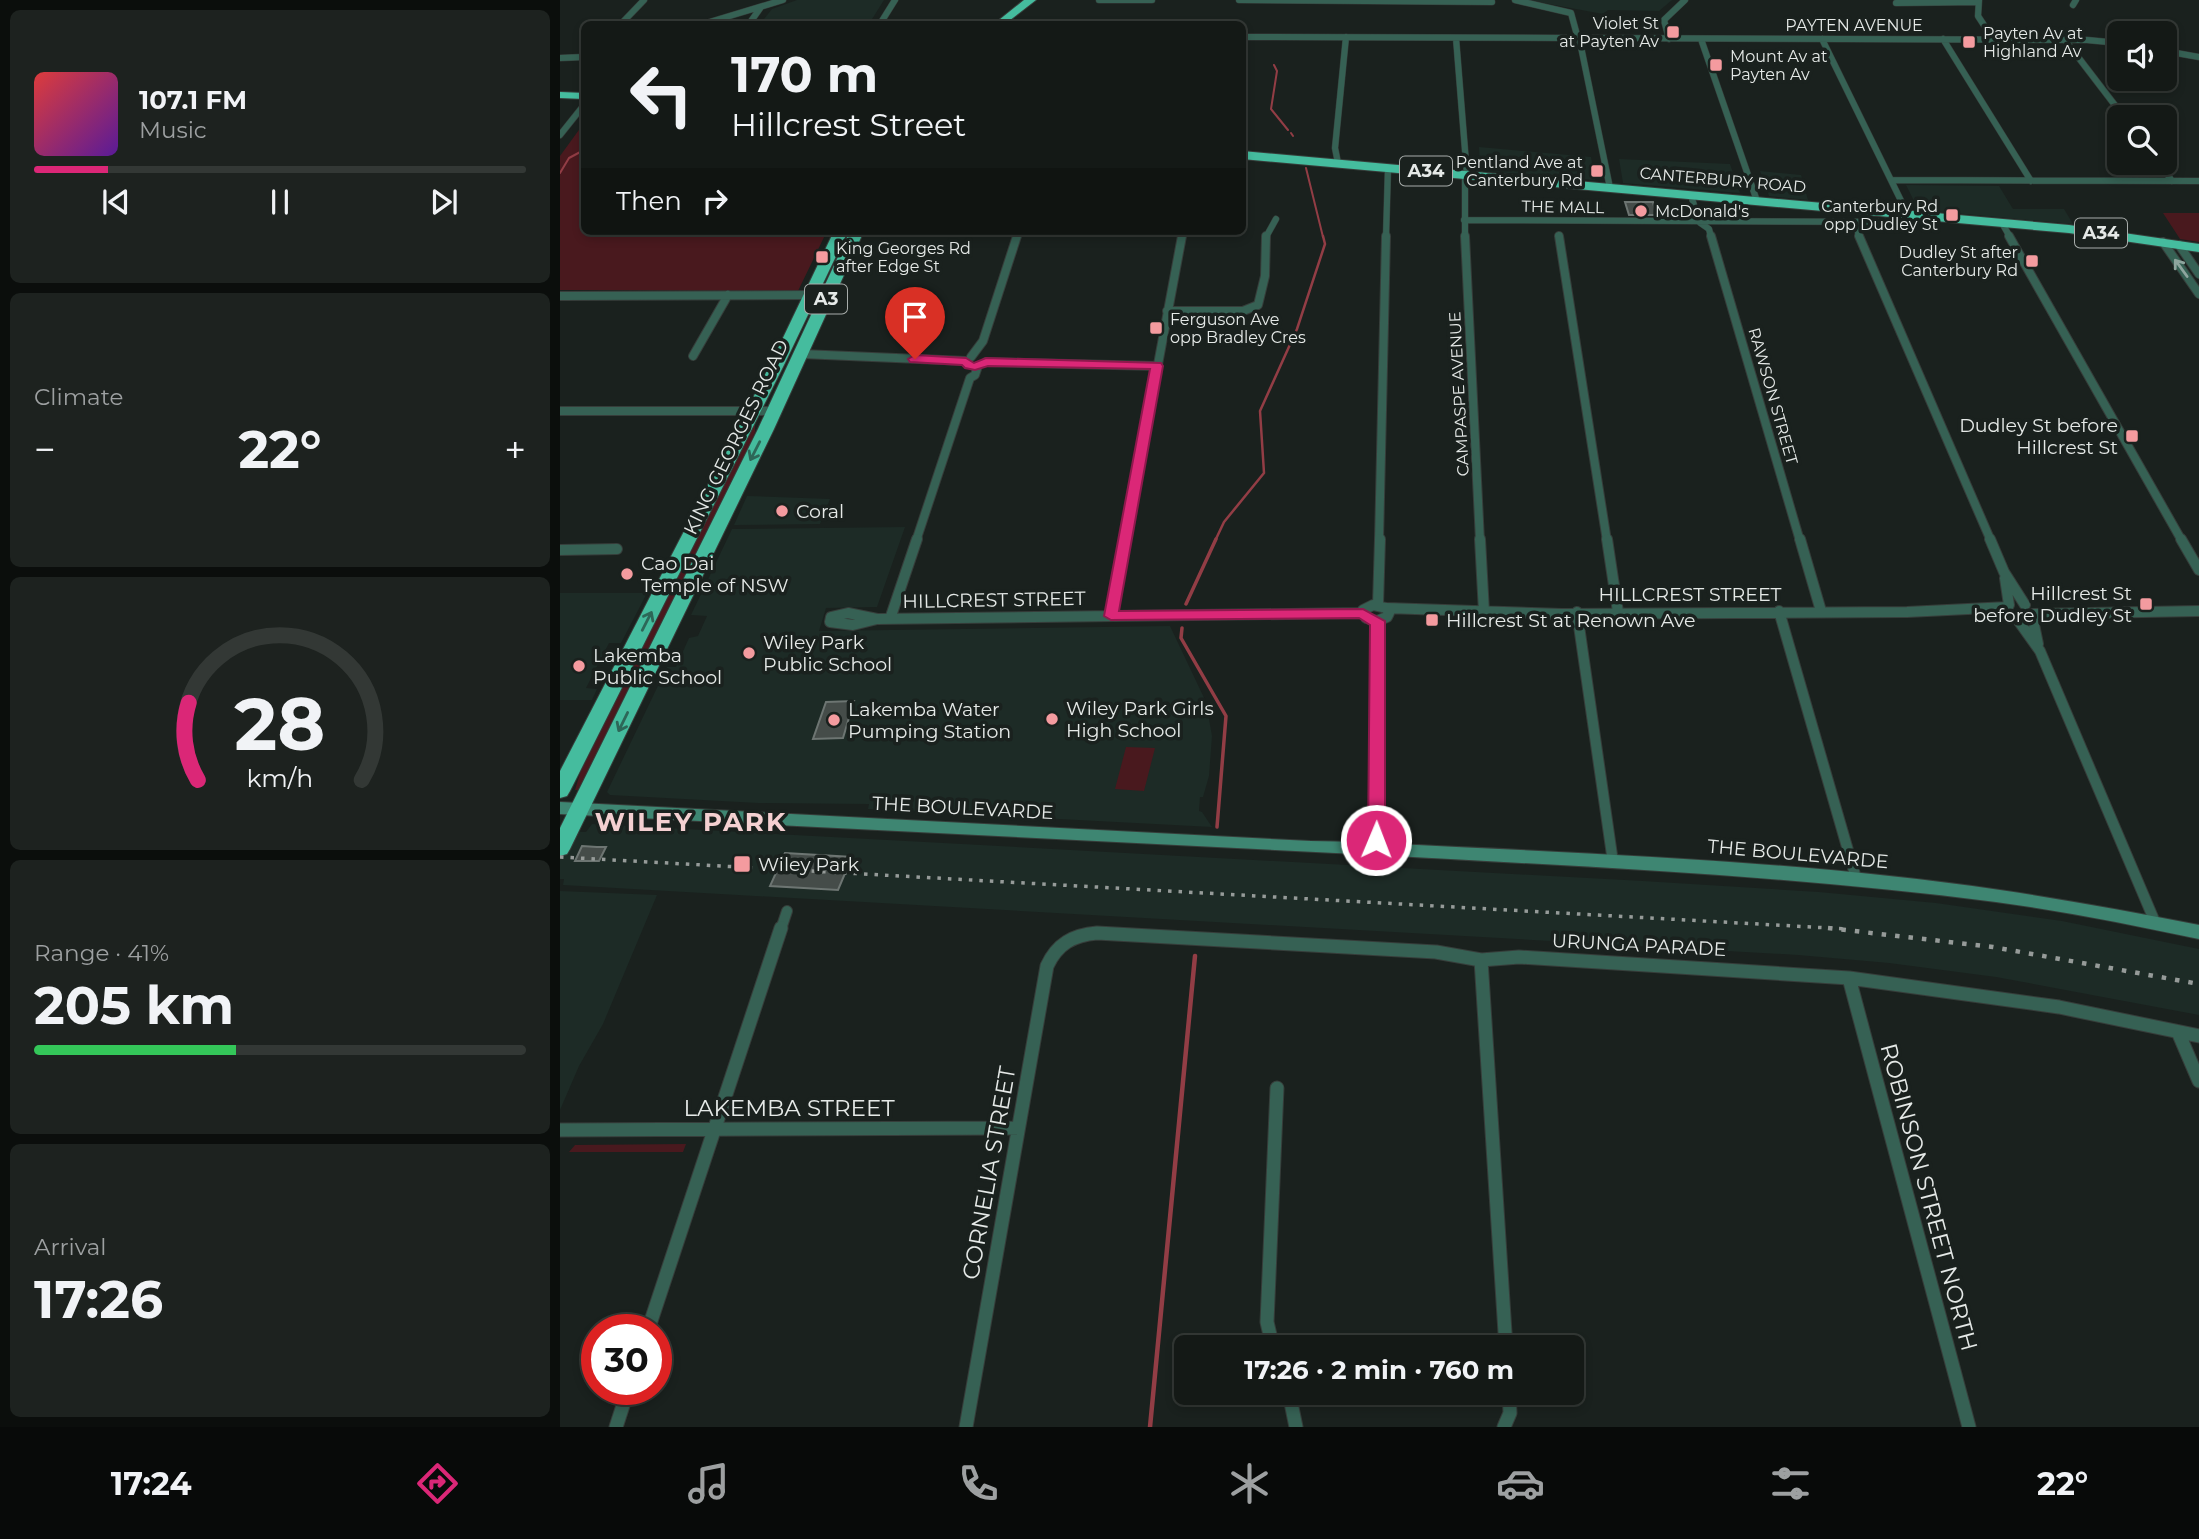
<!DOCTYPE html>
<meta charset="utf-8">
<style>
body{margin:0;font-family:Montserrat,sans-serif;background:#1d221f;color:#f1f3f6;height:100vh;display:flex;flex-direction:column;font-size:26px;white-space:nowrap}
*{box-sizing:border-box;margin:0}
p{font-size:23px;color:#9da0a1}
.icon{flex:none;width:38px;height:38px;fill:none;stroke:currentColor;stroke-width:2;stroke-linecap:round;stroke-linejoin:round}
.map{position:relative;flex:1;overflow:hidden}
.side{display:flex;flex-direction:column;gap:10px;padding:10px;background:#0b0e0c;width:560px}
.side>*{flex:none}
.top-card{position:absolute;left:21px;top:21px;width:665px;height:214px;border-radius:10px;box-shadow:0 4px 10px #0003,0 0 0 2px #333835;background:#141916;color:#f1f3f6;overflow:hidden}
.controls{position:absolute;left:1547px;top:21px;display:grid;gap:14px}
.controls a{display:grid;place-items:center;width:70px;height:70px;border-radius:10px;background:#141916;box-shadow:0 4px 10px #0003,0 0 0 2px #333835;font-size:35px}
.speed{position:absolute;left:21px;top:1314px;display:flex;gap:14px;font-size:35px;font-weight:700;text-align:center}
.speed>*{display:grid;place-content:center;width:91px;height:91px;border-radius:50%;background:#141916;box-shadow:0 4px 10px #0003,0 0 0 2px #333835;line-height:1}
.speed .limit{border:10px solid #d22;background:#fff;color:#111}
.pin{position:absolute;display:grid;place-items:center;width:60px;height:60px;color:#fff;margin:-72px -30px;border-radius:50% 50% 50% 0;rotate:-45deg;box-shadow:0 0 7px #0007}
.pin .icon{rotate:45deg}
.me{position:absolute;width:77px;margin:-38px;rotate:1deg;stroke-linejoin:round;filter:drop-shadow(0 0 5px #0008)}
.turn{display:flex;align-items:center;gap:24px;height:147px;padding:0 35px;font-size:32px}
.turn .icon{width:91px;height:91px;stroke-width:2.5}
.turn b{display:block;font-size:49px;line-height:60px}
.then{display:flex;align-items:center;height:66px;padding:0 35px;background:#0003;gap:14px;font-size:26px}
.big{font-size:52px;font-weight:700;line-height:1.1}
.side .widget{flex:1;display:flex;flex-direction:column;justify-content:center;gap:10px;min-width:0;padding:0 24px;border-radius:10px;background:#1d221f}
.side .dial{align-items:center;gap:0}
.dial svg{height:182px;overflow:visible;fill:none;stroke:#333835;stroke-width:7;stroke-linecap:round;text-anchor:middle}
.dial text{fill:#f1f3f6;stroke:none}
.song{display:flex;align-items:center;gap:21px}
.cover{width:84px;height:84px;border-radius:10px;background:linear-gradient(135deg,hsl(0 70% 55%),hsl(270 70% 35%))}
.played{height:7px;border-radius:4px;background:linear-gradient(90deg,#db2777 15%,#333835 15%)}
.keys{display:flex;justify-content:space-around;direction:ltr}
.heat{display:flex;justify-content:space-between;align-items:center;font-size:38px;direction:ltr}
.charge{height:10px;border-radius:5px;background:linear-gradient(90deg,#34c759 41%,#333835 0)}
.trip{position:absolute;left:614px;top:1335px;width:410px;height:70px;border-radius:10px;background:#141916;box-shadow:0 4px 10px #0003,0 0 0 2px #333835;font-weight:700;line-height:70px;text-align:center}
.dock{display:flex;height:112px;justify-content:space-around;align-items:center;background:#080a09;color:#9da0a1}
.dock .icon{width:49px;height:49px}
.dock .active{color:#db2777}
.dock b{font-size:32px;color:#f1f3f6}
main{display:flex;flex:1;min-height:0}
.map>svg:first-child{display:block}
.built{fill:#1d2b26}
.green{fill:#49191e}
.lines{fill:none;stroke-linecap:round;stroke-linejoin:round}
.stream-far3{stroke:#923d45;stroke-width:2}
.stream-far2{stroke:#923d45;stroke-width:2.5}
.stream-far1{stroke:#923d45;stroke-width:3.5}
.stream{stroke:#923d45;stroke-width:4.5}
.building{fill:#454c49;stroke:#6d7572;stroke-width:2}
.street-far3-casing{stroke:#363d3a;stroke-width:7}
.street-far2-casing{stroke:#363d3a;stroke-width:10}
.street-far1-casing{stroke:#363d3a;stroke-width:12}
.street-casing{stroke:#363d3a;stroke-width:15}
.secondary-casing{stroke:#363d3a;stroke-width:2}
.highway-casing{stroke:#363d3a;stroke-width:2}
.street-far3{stroke:#366154;stroke-width:6}
.street-far2{stroke:#366154;stroke-width:8}
.street-far1{stroke:#366154;stroke-width:10}
.street{stroke:#366154;stroke-width:13}
.secondary{fill:#3e8672;fill-rule:evenodd}
.highway{fill:#45bc9e;fill-rule:evenodd}
.rail-far1{stroke:#969b99;stroke-width:3.5;stroke-dasharray:3.5 7;stroke-linecap:butt}
.rail{stroke:#969b99;stroke-width:4.5;stroke-dasharray:4.5 9;stroke-linecap:butt}
.oneway{stroke:#8ea59e}
.oneway2{stroke:#2d6758}
.route{fill:#db2777;stroke:#8e194d;stroke-width:2}
.poi-dot{fill:#f49b9f;stroke:#1a211e;stroke-width:2.5}
.labels{text-anchor:middle;dominant-baseline:central;stroke-width:7;stroke-linejoin:round;paint-order:stroke}
.far-poi-label{font-size:16px;fill:#e5e9e7;stroke:#1a211e;text-anchor:start}
.far-street-label{font-size:16px;fill:#e5e9e7;stroke:#1a211e}
.shield{fill:#1a211e;stroke:#a8adab;stroke-width:2}
.shield-label{font-size:18px;font-weight:bold;fill:#e5e9e7}
.poi-label{font-size:19px;fill:#e5e9e7;stroke:#1a211e;text-anchor:start}
.street-label{font-size:19px;fill:#e5e9e7;stroke:#1a211e}
.near-street-label{font-size:23px;fill:#e5e9e7;stroke:#1a211e}
.district-label{font-size:26px;font-weight:bold;letter-spacing:2px;fill:#f4d0d1;stroke:#1a211e}
</style>
<main>
<section class="side">
<div class="widget">
<div class="song"><i class="cover"></i><div><b>107.1 FM</b><p>Music</p></div></div>
<div class="played"></div>
<div class="keys"><svg class="icon" aria-label="previous" viewBox="0 0 24 24"><path d="M18 5L8 12l10 7zM5 5v14"/></svg><svg class="icon" aria-label="pause" viewBox="0 0 24 24"><path d="M8 5v14M16 5v14"/></svg><svg class="icon" aria-label="next" viewBox="0 0 24 24"><path d="M6 5l10 7-10 7zM19 5v14"/></svg></div>
</div>
<div class="widget"><p>Climate</p>
<div class="heat"><a>−</a><b class="big">22°</b><a>+</a></div>
</div>
<div class="widget dial"><svg viewBox="0 0 100 80">
<path d="M14 69A42 42 0 1 1 86 69"/>
<path d="M14 69A42 42 0 0 1 10 35" stroke="#db2777"/>
<text x="50" y="56" font-size="32" font-weight="700">28</text>
<text x="50" y="72" font-size="11">km/h</text>
</svg></div>
<div class="widget"><p>Range · 41%</p><b class="big">205 km</b><div class="charge"></div></div>
<div class="widget"><p>Arrival</p><b class="big">17:26</b></div>
</section>
<div class="map">
<svg width="1639" height="1427" viewBox="0 0 1639 1427">
<rect width="100%" height="100%" fill="#1a211e"/>
<!-- built -->
<path class="built" d="M237,0H324L309,24H200L212,9Z
M967,0H1112L1099,11L1048,10L1043,14Z
M919,147L1031,157L1035,180L924,171L920,169Z
M1059,159L1170,164L1180,193L1063,183Z
M1200,171L1241,175L1248,200L1209,196Z
M1346,185L1439,186L1453,209H1504L1513,224L1362,210L1358,209Z
M187,496L270,499L260,524L174,525Z
M345,527L317,607L266,608L259,631L610,626L646,702L652,736L649,776L643,797H640L639,811L642,812L652,827L308,809L309,804L198,803L50,795L47,792L107,667H116L129,638L138,636L147,616L131,615L172,529Z
M0,593H87L61,643H49L26,688L37,689L32,700H0Z
M32,824L1083,881L1259,892L1376,903L1502,921L1639,949V1015L1436,977L1329,963L1238,955L3,885L4,879H0V831L26,832Z
M0,891L97,895L43,1024L19,1066L0,1110Z"/>
<!-- green -->
<path class="green" d="M24,123V231H267L238,291L0,290V156Z
M1603,213H1639V242L1620,239Z
M195,421V432L188,449L19,790H15L21,770Z
M566,747L595,748L584,791L555,789Z
M126,1144L123,1152H9L15,1145Z"/>
<g class="lines">
<!-- stream-far3 -->
<path class="stream-far3" d="M714,65L717,71L711,109L728,130
M731,133L733,136
M746,168L763,237
M0,173L9,158L24,150"/>
<!-- stream-far2 -->
<path class="stream-far2" d="M655,541L664,522L704,473L700,411L737,329L765,244L763,236"/>
<!-- stream-far1 -->
<path class="stream-far1" d="M626,604L656,539
M622,628L621,638L666,716L657,827"/>
<!-- stream -->
<path class="stream" d="M590,1427L635,956"/>
</g>
<!-- building -->
<path class="building" d="M1065,202H1093L1096,215H1069Z
M294,701L283,738L253,739L266,702Z
M22,846L37,847H46L39,861H15Z
M225,853L292,857L278,890L210,886Z"/>
<g class="lines">
<defs>
<path id="street-far3" d="M539,0H592
M679,0L932,2
M955,0L1011,13L1017,35
M1419,0L1418,16L1433,39
M1336,3L1418,2
M1513,5L1516,0
M61,24L84,0
M143,24L223,0
M189,24L201,7
M320,24L335,0
M682,37L1009,38
M896,38L907,175
M1028,38L1527,40L1559,43
M1109,39L1104,20L1125,0
M1141,39L1197,201
M1262,39L1348,215
M1383,39L1471,181
M1505,40L1564,117
M1020,42L1050,188
M1605,51L1639,57
M0,58L24,57
M0,135L24,105
M778,163L775,148L786,37
M1599,163L1612,181
M1332,180L1639,181
M1131,195L1139,222L1149,229L1151,237
M904,220L1354,222
M1294,223L1300,237
M1442,223L1450,237
M456,237L458,231
M622,237L623,231
M706,237L716,219
M826,237L828,168
M905,237V175"/>
<path id="street-far2" d="M905,236L920,541
M999,236L1047,541
M1151,236L1240,541
M1299,236L1431,541
M1449,236L1622,541
M1603,242L1639,294
M1619,245L1639,274
M0,296L251,295
M607,311H683L698,305L705,276L706,236
M242,354L406,361
M133,356L168,295
M411,357L423,341L457,236
M426,362L597,366
M0,411H215
M356,541L410,378L415,375L418,366
M565,541L622,236
M819,541L826,236"/>
<path id="street-far1" d="M920,539L924,612
M1047,539L1058,612
M1240,539L1261,611
M1430,539L1444,572L1465,605
M1621,539L1639,570
M0,550L57,549
M1445,578L1449,605
M813,605L826,608L829,613L827,617L817,621L806,618L803,610Z
M818,605L820,539
M826,608L1002,614L1347,612L1448,607
M1219,611L1296,878
M1017,612L1053,862
M288,613L317,619L293,625L270,622L271,617Z
M1473,614L1639,611
M1472,615L1478,644
M551,616L565,539
M1455,616L1480,651L1595,922
M317,619L803,613
M330,619L357,539
M816,840L817,621
M221,929L227,911"/>
<path id="street" d="M921,960L946,1348
M1289,978L1409,1427
M1618,1032L1639,1081
M0,1130L458,1128
M88,1330L221,928
M713,1348L707,1322L717,1088
M729,1393L736,1427
M56,1427L68,1390
M406,1427L487,966C497,944 513,935 537,933L876,952L921,960L959,957L1289,978L1499,1007L1639,1036
M944,1427L950,1413L949,1393"/>
<path id="secondary" d="M0,802L750,841L799,842C809,830 821,835 834,840L837,844C1038,854 1241,861 1440,890C1507,900 1573,912 1639,925V939C1572,925 1504,911 1436,902C1236,876 1035,867 834,856C823,867 805,867 796,854L0,814ZM815,846L821,848V849L814,852L812,849Z"/>
<path id="highway" d="M464,0H476L445,24H434Z
M0,92L24,93V99L0,98Z
M682,151L1509,225L1639,244V252L1509,233L682,159Z
M274,231H288L225,363L10,791L7,796L0,798V771L211,363Z
M290,231H304L214,429L10,849L7,854L0,856V828L198,429Z"/>
</defs>
<!-- street-far3 casing -->
<use href="#street-far3" class="street-far3-casing"/>
<!-- street-far2 casing -->
<use href="#street-far2" class="street-far2-casing"/>
<!-- street-far1 casing -->
<use href="#street-far1" class="street-far1-casing"/>
<!-- street casing -->
<use href="#street" class="street-casing"/>
<!-- secondary casing -->
<use href="#secondary" class="secondary-casing"/>
<!-- highway casing -->
<use href="#highway" class="highway-casing"/>
<!-- street-far3 -->
<use href="#street-far3" class="street-far3"/>
<!-- street-far2 -->
<use href="#street-far2" class="street-far2"/>
<!-- street-far1 -->
<use href="#street-far1" class="street-far1"/>
<!-- street -->
<use href="#street" class="street"/>
<!-- secondary -->
<use href="#secondary" class="secondary"/>
<!-- highway -->
<use href="#highway" class="highway"/>
<!-- rail-far1 -->
<path class="rail-far1" d="M0,857L1287,929"/>
<!-- rail -->
<path class="rail" d="M1268,928L1433,947L1639,984"/>
</g>
<!-- one-way arrows -->
<defs><path id="oneway-shaft" d="M-6 0H5M1.5-3L5.5 0L1.5 3" fill="none" stroke-width="1.6" stroke-linecap="round" stroke-linejoin="round" transform="scale(1.75)"/></defs>
<use class="oneway" href="#oneway-shaft" transform="translate(1621 268) rotate(-126)"/>
<g class="oneway2">
<use href="#oneway-shaft" transform="translate(195 451) rotate(117)"/>
<use href="#oneway-shaft" transform="translate(87 621) rotate(-63)"/>
<use href="#oneway-shaft" transform="translate(63 722) rotate(116)"/>
</g>
<!-- route -->
<path class="route" d="M355,355L406,358L414,363L426,358L601,363L603,366L559,611L803,609L825,621V840L822,844L816,846L808,840L810,625L799,618L551,620L544,616L590,369L428,366L415,370L405,368L402,365L350,362L348,359Z"/>
<!-- markers -->
<g class="poi-dot">
<rect x="1106" y="25" width="14" height="14" rx="3.5"/>
<rect x="1402" y="35" width="14" height="14" rx="3.5"/>
<rect x="1149" y="58" width="14" height="14" rx="3.5"/>
<rect x="1030" y="164" width="14" height="14" rx="3.5"/>
<circle cx="1081" cy="211" r="7"/>
<rect x="1385" y="208" width="14" height="14" rx="3.5"/>
<rect x="255" y="250" width="14" height="14" rx="3.5"/>
<rect x="1465" y="254" width="14" height="14" rx="3.5"/>
<rect x="589" y="321" width="14" height="14" rx="3.5"/>
<rect x="1565" y="429" width="14" height="14" rx="3.5"/>
<circle cx="222" cy="511" r="7"/>
<circle cx="67" cy="574" r="7"/>
<rect x="1579" y="597" width="14" height="14" rx="3.5"/>
<rect x="865" y="613" width="14" height="14" rx="3.5"/>
<circle cx="189" cy="653" r="7"/>
<circle cx="19" cy="666" r="7"/>
<circle cx="492" cy="719" r="7"/>
<circle cx="274" cy="720" r="7"/>
<rect x="173" y="855" width="18" height="18" rx="3.5"/>
</g>
<g class="labels">
<!-- far-poi labels -->
<g class="far-poi-label">
<text x="1099" y="23" text-anchor="end">Violet St<tspan x="1099" dy="18">at Payten Av</tspan></text>
<text x="1423" y="33">Payten Av at<tspan x="1423" dy="18">Highland Av</tspan></text>
<text x="1170" y="56">Mount Av at<tspan x="1170" dy="18">Payten Av</tspan></text>
<text x="1023" y="162" text-anchor="end">Pentland Ave at<tspan x="1023" dy="18">Canterbury Rd</tspan></text>
<text x="1378" y="206" text-anchor="end">Canterbury Rd<tspan x="1378" dy="18">opp Dudley St</tspan></text>
<text x="1095" y="211">McDonald's</text>
<text x="276" y="248">King Georges Rd<tspan x="276" dy="18">after Edge St</tspan></text>
<text x="1458" y="252" text-anchor="end">Dudley St after<tspan x="1458" dy="18">Canterbury Rd</tspan></text>
<text x="610" y="319">Ferguson Ave<tspan x="610" dy="18">opp Bradley Cres</tspan></text>
</g>
<!-- far-street labels -->
<g class="far-street-label">
<text x="1294" y="25">PAYTEN AVENUE</text>
<text transform="translate(1163 180) rotate(5)">CANTERBURY ROAD</text>
<text transform="translate(1003 207) rotate(1)">THE MALL</text>
<text transform="translate(899 394) rotate(-93)">CAMPASPE AVENUE</text>
<text transform="translate(1213 396) rotate(74)">RAWSON STREET</text>
</g>
<!-- shield labels -->
<g class="shield">
<rect x="840" y="156.5" width="52" height="29" rx="5"/>
<rect x="1515" y="218.5" width="52" height="29" rx="5"/>
<rect x="245" y="284.5" width="42" height="29" rx="5"/>
</g>
<g class="shield-label">
<text x="866" y="171">A34</text>
<text x="1541" y="233">A34</text>
<text x="266" y="299">A3</text>
</g>
<!-- poi labels -->
<g class="poi-label">
<text x="1558" y="425" text-anchor="end">Dudley St before<tspan x="1558" dy="22">Hillcrest St</tspan></text>
<text x="236" y="511">Coral</text>
<text x="81" y="563">Cao Dai<tspan x="81" dy="22">Temple of NSW</tspan></text>
<text x="1572" y="593" text-anchor="end">Hillcrest St<tspan x="1572" dy="22">before Dudley St</tspan></text>
<text x="886" y="620">Hillcrest St at Renown Ave</text>
<text x="203" y="642">Wiley Park<tspan x="203" dy="22">Public School</tspan></text>
<text x="33" y="655">Lakemba<tspan x="33" dy="22">Public School</tspan></text>
<text x="506" y="708">Wiley Park Girls<tspan x="506" dy="22">High School</tspan></text>
<text x="288" y="709">Lakemba Water<tspan x="288" dy="22">Pumping Station</tspan></text>
<text x="198" y="864">Wiley Park</text>
</g>
<!-- street labels -->
<g class="street-label">
<text transform="translate(176 437) rotate(-64)">KING GEORGES ROAD</text>
<text x="1130" y="594">HILLCREST STREET</text>
<text transform="translate(434 600) rotate(-1)">HILLCREST STREET</text>
<text transform="translate(403 808) rotate(3)">THE BOULEVARDE</text>
<text transform="translate(1238 854) rotate(5)">THE BOULEVARDE</text>
<text transform="translate(1079 945) rotate(3)">URUNGA PARADE</text>
</g>
<!-- near-street labels -->
<g class="near-street-label">
<text x="229" y="1108">LAKEMBA STREET</text>
<text transform="translate(429 1173) rotate(-80)">CORNELIA STREET</text>
<text transform="translate(1369 1197) rotate(75)">ROBINSON STREET NORTH</text>
</g>
<!-- district labels -->
<g class="district-label">
<text x="131" y="822">WILEY PARK</text>
</g>
</g>
</svg>
<div class="controls">
<a><svg class="icon" aria-label="sound" viewBox="0 0 24 24"><path d="M4 9h4l5-4v14l-5-4H4zM17 9q2 3 0 6"/></svg></a>
<a><svg class="icon" aria-label="search" viewBox="0 0 24 24"><circle cx="10" cy="10" r="6"/><path d="M15 15l6 6"/></svg></a>
</div>
<div class="speed"><div class="limit">30</div></div>
<div class="pin" style="left:355px;top:359px;background:#d93025"><svg class="icon" aria-label="arrive" viewBox="0 0 24 24"><path d="M6 21V4h12l-3 4 3 4H6"/></svg></div>
<svg class="me" style="left:816px;top:840px" viewBox="-20 -20 40 40"><circle r="17" fill="#db2777" stroke="#fff" stroke-width="3"/><path d="M0-11L8 9 0 5-8 9z" fill="#fff"/></svg>
<div class="trip">17:26 · 2 min · 760 m</div>
<div class="top-card">
<div class="turn"><svg class="icon" aria-label="left" viewBox="0 0 24 24"><path d="M17 20v-9H6M10 6l-5 5 5 5"/></svg><div><b>170 m</b>Hillcrest Street</div></div>
<div class="then">Then<svg class="icon" aria-label="right" viewBox="0 0 24 24"><path d="M7 20v-9h11M14 6l5 5-5 5"/></svg></div>
</div>
</div>
</main>
<nav class="dock">
<b>17:24</b>
<svg class="icon active" aria-label="directions" viewBox="0 0 24 24"><path d="M12 3l9 9-9 9-9-9zM9 14v-3h6M13 9l2 2-2 2"/></svg>
<svg class="icon" aria-label="music" viewBox="0 0 24 24"><path d="M9 18V5l10-2v13"/><circle cx="6" cy="18" r="3"/><circle cx="16" cy="16" r="3"/></svg>
<svg class="icon" aria-label="phone" viewBox="0 0 24 24"><path d="M5 4h4l2 5-3 2q2 4 5 5l2-3 5 2v4C11 20 4 13 5 4z"/></svg>
<svg class="icon" aria-label="climate" viewBox="0 0 24 24"><path d="M12 3v18M4 7l16 10M4 17L20 7"/></svg>
<svg class="icon" aria-label="car" viewBox="0 0 24 24"><path d="M5 17H2v-5l4-1 3-4h7l3 4 3 1v5h-3M9 17h6M6 11h13"/><circle cx="7" cy="17" r="2"/><circle cx="17" cy="17" r="2"/></svg>
<svg class="icon" aria-label="filters" viewBox="0 0 24 24"><path d="M4 7h16M4 17h16"/><circle cx="9" cy="7" r="2"/><circle cx="15" cy="17" r="2"/></svg>
<b>22°</b>
</nav>
